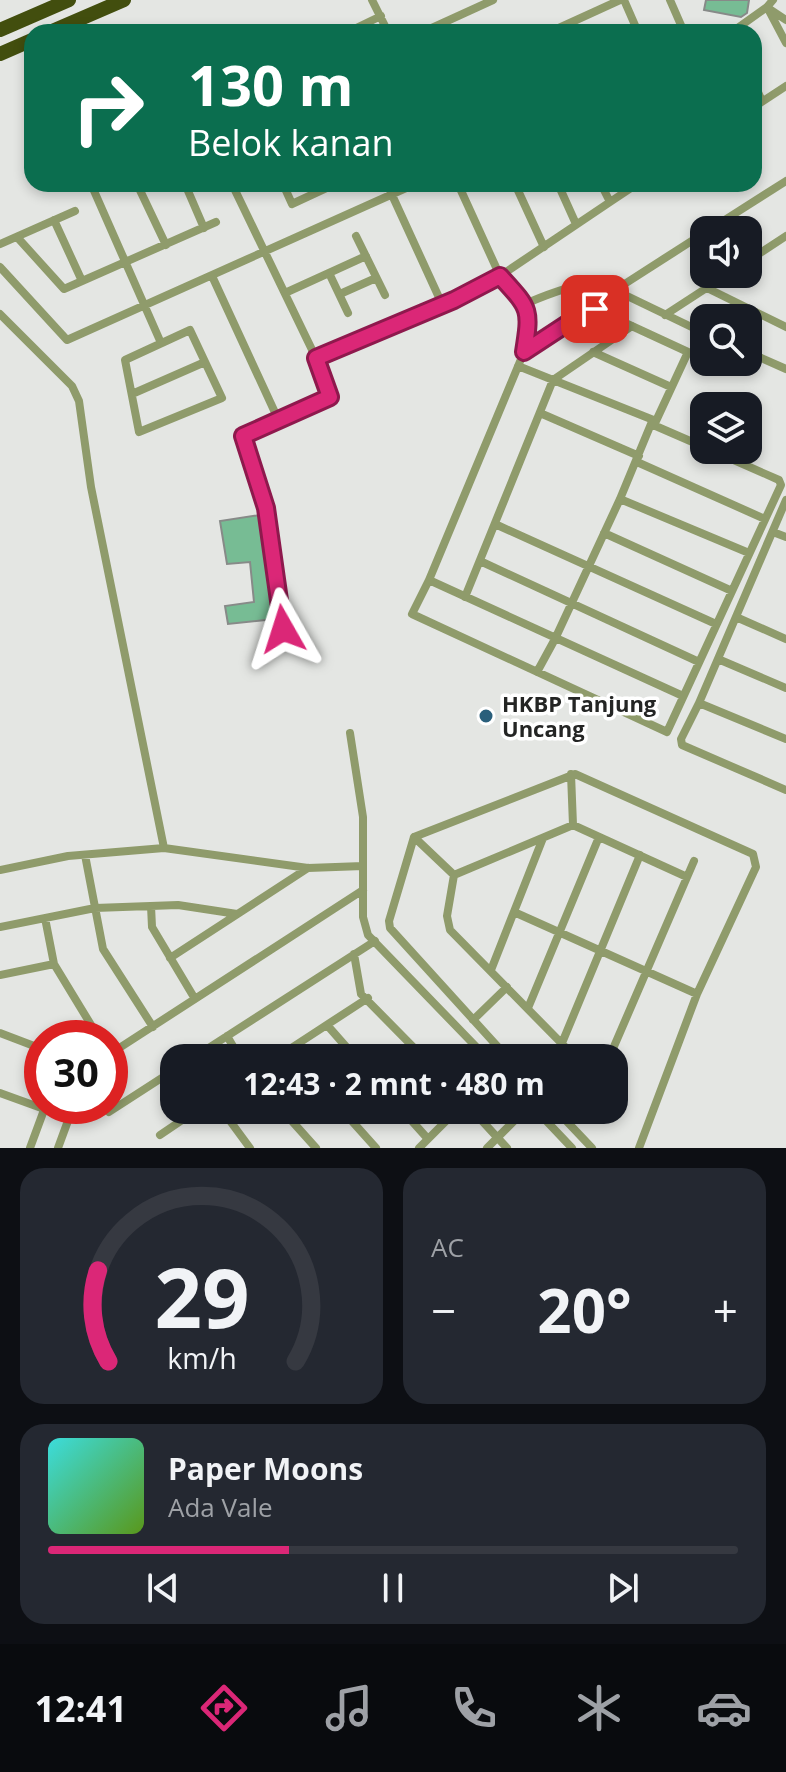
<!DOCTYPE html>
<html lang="id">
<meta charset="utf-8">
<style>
body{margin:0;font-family:"Open Sans",sans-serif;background:#242831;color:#f1f3f6;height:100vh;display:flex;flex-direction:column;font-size:30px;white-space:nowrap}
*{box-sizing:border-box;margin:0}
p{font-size:26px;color:#9ea1a6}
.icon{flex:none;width:44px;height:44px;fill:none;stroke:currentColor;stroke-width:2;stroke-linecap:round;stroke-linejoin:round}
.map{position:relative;height:1148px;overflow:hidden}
.sheet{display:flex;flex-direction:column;gap:20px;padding:20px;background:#0d0f14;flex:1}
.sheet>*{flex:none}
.hud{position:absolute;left:24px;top:24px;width:738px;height:168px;border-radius:24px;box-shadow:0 4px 12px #0003;background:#0b6e4f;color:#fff;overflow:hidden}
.tools{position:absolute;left:690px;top:216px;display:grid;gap:16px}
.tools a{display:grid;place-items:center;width:72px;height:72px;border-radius:16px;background:#171b24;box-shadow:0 4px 12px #0003;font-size:40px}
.speed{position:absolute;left:24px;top:1020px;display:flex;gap:16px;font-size:40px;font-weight:700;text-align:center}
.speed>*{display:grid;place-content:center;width:104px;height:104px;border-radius:50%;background:#171b24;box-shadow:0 4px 12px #0003;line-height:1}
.speed .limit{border:12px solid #d22;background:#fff;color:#111}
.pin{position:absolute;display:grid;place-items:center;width:68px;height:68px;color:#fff;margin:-34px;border-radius:16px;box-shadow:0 4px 12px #0006}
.me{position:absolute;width:88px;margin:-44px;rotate:354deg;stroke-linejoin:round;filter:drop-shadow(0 0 6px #0008)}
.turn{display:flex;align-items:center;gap:28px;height:168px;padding:0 32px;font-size:36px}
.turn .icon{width:104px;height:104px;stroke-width:2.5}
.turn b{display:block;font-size:56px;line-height:68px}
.big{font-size:60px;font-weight:700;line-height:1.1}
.sheet .card{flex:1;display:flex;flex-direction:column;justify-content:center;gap:12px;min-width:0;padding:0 28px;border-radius:24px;background:#242831}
.sheet .dial{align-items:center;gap:0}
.dial svg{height:208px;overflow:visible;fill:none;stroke:#363941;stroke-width:7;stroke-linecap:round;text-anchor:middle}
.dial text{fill:#f1f3f6;stroke:none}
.song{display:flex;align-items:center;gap:24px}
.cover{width:96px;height:96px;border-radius:12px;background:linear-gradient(135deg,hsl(180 70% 55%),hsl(90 70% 35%))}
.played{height:8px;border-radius:4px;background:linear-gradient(90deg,#db2777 35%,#363941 35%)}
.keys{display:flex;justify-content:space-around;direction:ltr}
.heat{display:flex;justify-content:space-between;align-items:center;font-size:44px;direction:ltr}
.sheet .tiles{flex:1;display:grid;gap:20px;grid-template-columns:1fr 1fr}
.card:last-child{grid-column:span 2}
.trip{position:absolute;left:160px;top:1044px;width:468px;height:80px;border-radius:24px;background:#171b24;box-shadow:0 4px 12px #0003;font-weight:700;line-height:80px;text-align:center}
.tabs{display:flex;height:128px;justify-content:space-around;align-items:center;background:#090b0e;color:#9ea1a6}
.tabs .icon{width:56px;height:56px}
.tabs .active{color:#db2777}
.tabs b{font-size:36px;color:#f1f3f6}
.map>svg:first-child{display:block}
.building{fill:#77bc94;stroke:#878a88;stroke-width:2}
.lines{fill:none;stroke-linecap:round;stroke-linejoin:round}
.minor{stroke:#8f9b6b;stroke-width:8}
.trunk{stroke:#424e0e;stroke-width:14}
.route-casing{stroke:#8e194d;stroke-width:20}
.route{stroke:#db2777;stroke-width:14}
.poi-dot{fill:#2a5f7b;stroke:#fff;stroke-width:3}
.labels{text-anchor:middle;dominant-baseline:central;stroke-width:7;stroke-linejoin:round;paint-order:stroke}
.poi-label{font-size:22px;font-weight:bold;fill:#242524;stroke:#fff;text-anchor:start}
</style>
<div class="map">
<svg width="786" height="1148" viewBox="0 0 786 1148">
<rect width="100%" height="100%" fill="#e4e6e3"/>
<!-- building -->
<path class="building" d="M706,0H749L747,13L741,17L704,10Z
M260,515L274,619L228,624L225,606L254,602L250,562L227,564L220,521Z"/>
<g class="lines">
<!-- minor -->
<path class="minor" d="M372,0L388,32
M624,0L638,32
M670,0L684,32
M767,7L786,43
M771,10L786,20
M348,32L381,16
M423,32L493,0
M550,32L620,0
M732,32L767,7L773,0
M754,83L762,101
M754,107L786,86
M91,184L161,343
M137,184L166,245
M185,184L204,228
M232,184L316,358
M283,184L292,204L335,184
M387,184L442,304
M458,184L500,276L525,304L529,319L524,352L429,580L412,614L667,732L781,485L779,480L711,450
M515,184L544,247
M558,184L576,224
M610,202L637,184
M54,220L82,281
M709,230L786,181
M704,233L623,285V294L704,333
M356,236L385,295
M17,237L64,289L216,222
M0,244L75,211
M748,261L786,236
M0,267L67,340L415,184
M329,273L348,313
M212,276L278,419
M707,288L786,327
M285,293L366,256
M340,294L376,278
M525,304C567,286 578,283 623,285
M0,314L72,386L79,401L91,487L164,848
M665,315L728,274
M190,330L222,398L139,432L125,360Z
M524,352L585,312L595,309L688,352L656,421L651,424L620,499L555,639L537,672
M593,352L671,387
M748,352L786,369
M518,366L656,421
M132,394L205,362
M540,413L639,456
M651,424L704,447
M637,462L765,519
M620,499L749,553
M786,500L699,703L681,739L682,745L786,790
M495,524L716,624
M773,532L786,537
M604,533L732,591
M480,561L699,662
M429,580L683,696
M465,597L553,380L632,326
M736,617L786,639
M283,629L266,508L243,436L330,397L316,358L454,300L500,276L610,202L601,184
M718,659L786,688
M699,703L786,739
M350,733L363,817V917L368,935L487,1058
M571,774L573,825
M414,837L454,875
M85,855L103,949L153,1027
M0,870L68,856L164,848L308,868L363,866
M151,906L152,927L195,999
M514,912L697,994
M45,918L54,964L99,1038
M0,927L95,908L178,905L237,914
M354,954L361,994L424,1058
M170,958L308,868
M491,970L543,838
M0,975L54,964
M528,1008L599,837
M473,1020L507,987
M327,1025L356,1058
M0,1033L42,1049
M227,1036L240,1058
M562,1043L640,855
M110,1054L363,890
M193,1058L375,941
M276,1058L368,998
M508,1058L390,928L389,921L414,837L575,774L753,854L756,867L697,994L639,1148
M576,1058L450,930L447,916L454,875L573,825L687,877
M609,1058L694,861
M0,1093L69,1118L58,1148
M222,1110L250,1148
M282,1110L316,1148
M342,1110L376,1148
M402,1110L428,1139
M472,1110L507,1148
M536,1110L572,1148
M556,1110L592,1148
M109,1112L174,1070
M160,1135L197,1110
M30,1148L44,1110
M419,1148L457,1110
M487,1148L525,1110"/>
<!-- trunk -->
<path class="trunk" d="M0,30L69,0
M50,32L124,0
M0,54L32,40"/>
</g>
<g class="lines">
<defs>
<path id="route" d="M283,629L266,508L243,436L330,397L316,358L454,300L500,276C530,309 531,308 524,352L585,312L595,309"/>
</defs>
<!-- route casing -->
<use href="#route" class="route-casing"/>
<!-- route -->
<use href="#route" class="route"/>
</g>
<!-- markers -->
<circle class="poi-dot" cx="486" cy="716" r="8"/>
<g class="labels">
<!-- poi labels -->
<g class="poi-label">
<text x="502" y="703">HKBP Tanjung<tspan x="502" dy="25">Uncang</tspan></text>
</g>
</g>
</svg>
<div class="tools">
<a><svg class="icon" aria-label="sound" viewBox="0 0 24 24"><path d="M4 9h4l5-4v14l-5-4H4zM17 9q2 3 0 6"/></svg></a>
<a><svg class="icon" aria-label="search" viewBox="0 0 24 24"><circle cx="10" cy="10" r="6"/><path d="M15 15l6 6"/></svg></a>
<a><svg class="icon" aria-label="layers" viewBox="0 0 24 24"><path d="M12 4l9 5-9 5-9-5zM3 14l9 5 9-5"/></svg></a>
</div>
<div class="speed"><div class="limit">30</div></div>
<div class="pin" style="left:595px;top:309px;background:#d93025"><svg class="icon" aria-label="arrive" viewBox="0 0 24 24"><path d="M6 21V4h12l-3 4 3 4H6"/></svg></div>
<svg class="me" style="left:283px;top:629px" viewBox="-20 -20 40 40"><path d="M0-17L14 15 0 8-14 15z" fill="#db2777" stroke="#fff" stroke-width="4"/></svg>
<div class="trip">12:43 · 2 mnt · 480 m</div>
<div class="hud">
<div class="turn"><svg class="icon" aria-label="right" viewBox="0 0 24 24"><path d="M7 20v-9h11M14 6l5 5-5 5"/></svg><div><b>130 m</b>Belok kanan</div></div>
</div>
</div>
<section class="sheet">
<div class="tiles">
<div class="card dial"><svg viewBox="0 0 100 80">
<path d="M14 69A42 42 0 1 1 86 69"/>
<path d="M14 69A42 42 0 0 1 10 34" stroke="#db2777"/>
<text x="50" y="56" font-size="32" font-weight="700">29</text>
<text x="50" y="72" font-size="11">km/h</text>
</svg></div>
<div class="card"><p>AC</p>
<div class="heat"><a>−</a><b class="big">20°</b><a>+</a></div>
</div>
<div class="card">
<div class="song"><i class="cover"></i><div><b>Paper Moons</b><p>Ada Vale</p></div></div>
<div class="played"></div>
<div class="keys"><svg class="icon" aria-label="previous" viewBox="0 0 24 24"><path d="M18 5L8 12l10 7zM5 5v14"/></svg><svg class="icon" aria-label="pause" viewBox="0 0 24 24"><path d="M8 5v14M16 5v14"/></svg><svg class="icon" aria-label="next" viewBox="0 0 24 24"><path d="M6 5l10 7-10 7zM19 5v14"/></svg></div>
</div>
</div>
</section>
<nav class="tabs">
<b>12:41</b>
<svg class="icon active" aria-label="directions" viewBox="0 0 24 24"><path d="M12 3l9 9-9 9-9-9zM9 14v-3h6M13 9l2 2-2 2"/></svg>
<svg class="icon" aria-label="music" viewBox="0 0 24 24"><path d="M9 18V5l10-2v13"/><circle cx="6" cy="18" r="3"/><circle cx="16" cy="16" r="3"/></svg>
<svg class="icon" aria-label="phone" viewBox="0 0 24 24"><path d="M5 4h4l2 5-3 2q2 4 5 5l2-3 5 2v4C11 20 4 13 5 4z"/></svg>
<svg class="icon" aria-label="climate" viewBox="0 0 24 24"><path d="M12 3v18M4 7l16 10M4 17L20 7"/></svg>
<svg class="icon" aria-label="car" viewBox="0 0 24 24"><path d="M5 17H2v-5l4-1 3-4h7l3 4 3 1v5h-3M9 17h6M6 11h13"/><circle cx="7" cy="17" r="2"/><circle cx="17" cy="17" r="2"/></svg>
</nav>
